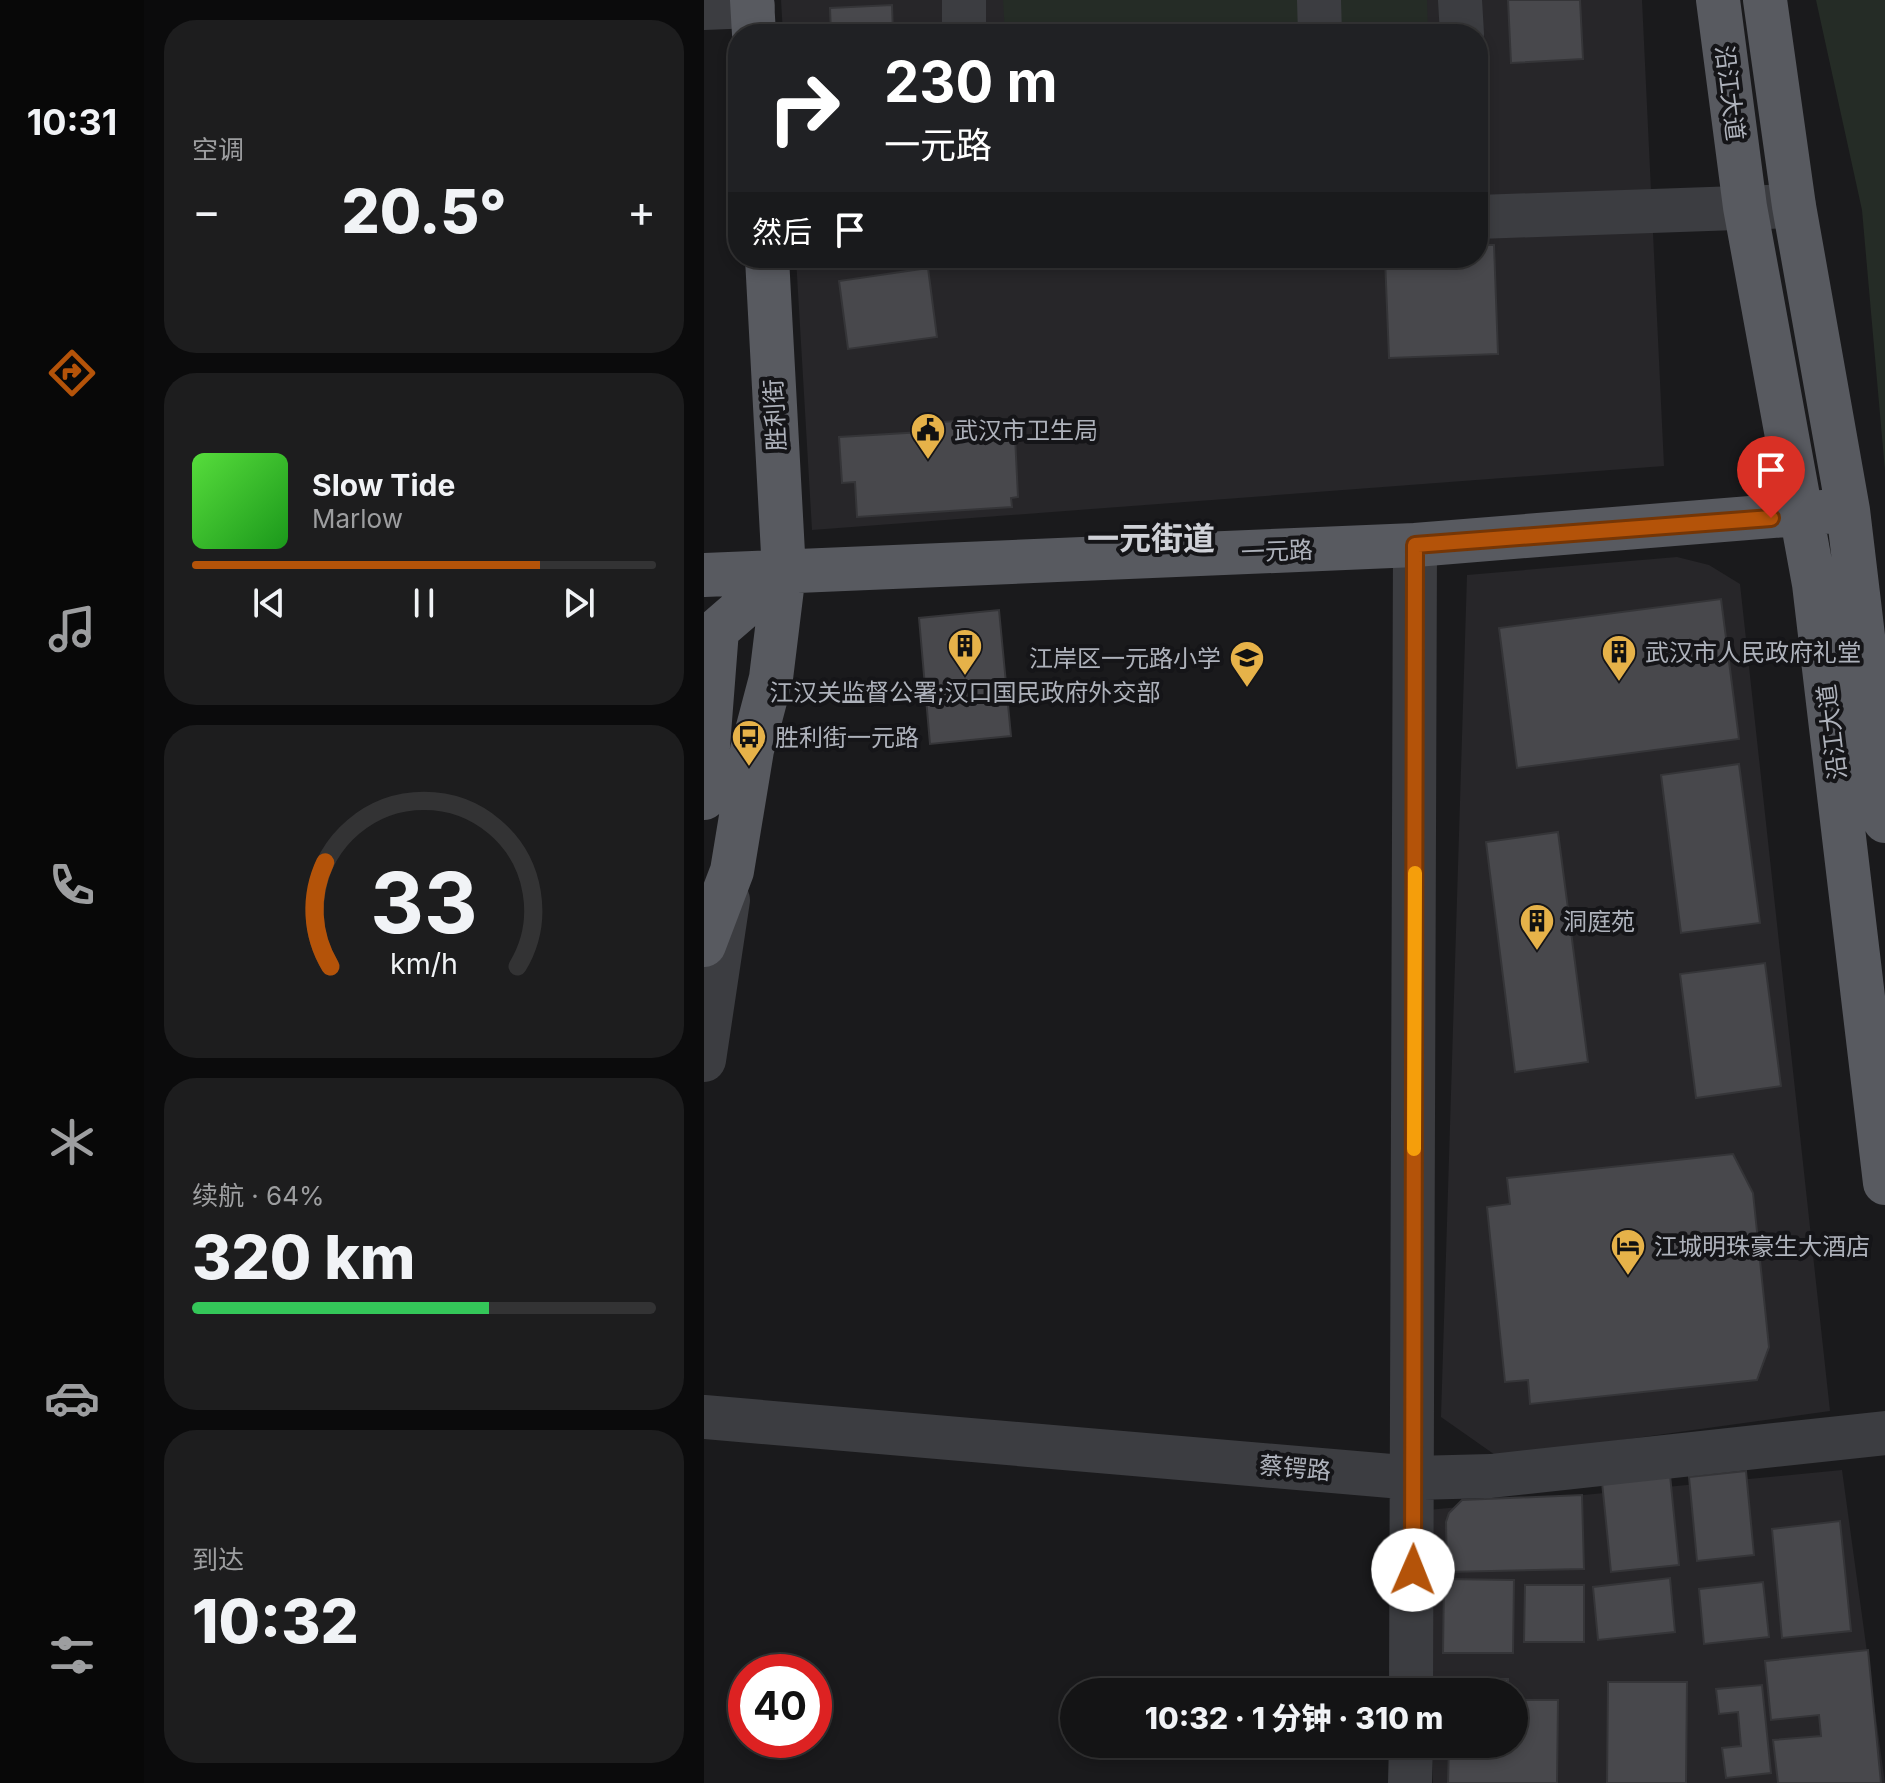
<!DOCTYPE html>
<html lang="zh">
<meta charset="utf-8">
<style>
body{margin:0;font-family:Inter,"Noto Sans SC",sans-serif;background:#1d1d1e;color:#f1f3f6;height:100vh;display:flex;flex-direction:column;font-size:30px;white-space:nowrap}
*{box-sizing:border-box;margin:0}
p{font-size:26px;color:#9d9ea0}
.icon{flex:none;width:44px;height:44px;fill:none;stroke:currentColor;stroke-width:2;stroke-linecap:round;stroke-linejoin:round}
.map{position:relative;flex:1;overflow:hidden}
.sheet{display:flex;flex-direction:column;gap:20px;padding:20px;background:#0b0b0c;width:560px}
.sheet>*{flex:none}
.guide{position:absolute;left:24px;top:24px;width:760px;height:244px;border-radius:32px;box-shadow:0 4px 12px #0003,0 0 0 2px #333334;background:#202124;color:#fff;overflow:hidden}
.speed{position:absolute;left:24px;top:1654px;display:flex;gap:16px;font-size:40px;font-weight:700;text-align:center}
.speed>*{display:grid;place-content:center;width:104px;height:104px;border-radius:50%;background:#141415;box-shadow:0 4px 12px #0003,0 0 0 2px #333334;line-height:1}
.speed .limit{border:12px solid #d22;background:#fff;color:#111}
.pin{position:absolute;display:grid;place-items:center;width:68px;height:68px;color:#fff;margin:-82px -34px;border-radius:50% 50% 50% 0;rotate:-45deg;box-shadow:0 0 8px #0007}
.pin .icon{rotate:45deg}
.me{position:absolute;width:88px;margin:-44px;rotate:1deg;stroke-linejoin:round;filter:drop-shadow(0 0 6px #0008)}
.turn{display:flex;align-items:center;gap:28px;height:168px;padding:0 24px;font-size:36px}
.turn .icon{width:104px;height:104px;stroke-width:2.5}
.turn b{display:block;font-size:56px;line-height:68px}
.then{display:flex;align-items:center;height:76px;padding:0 24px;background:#0003;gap:16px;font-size:30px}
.big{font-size:60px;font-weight:800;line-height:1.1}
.sheet .tile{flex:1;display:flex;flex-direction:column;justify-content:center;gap:12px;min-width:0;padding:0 28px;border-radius:32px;background:#1d1d1e}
.sheet .dial{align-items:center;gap:0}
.dial svg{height:208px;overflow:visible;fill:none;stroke:#333334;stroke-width:7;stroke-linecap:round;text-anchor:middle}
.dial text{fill:#f1f3f6;stroke:none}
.song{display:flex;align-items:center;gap:24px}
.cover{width:96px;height:96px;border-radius:12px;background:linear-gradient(135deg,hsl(110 70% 55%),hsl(120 70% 35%))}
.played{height:8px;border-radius:4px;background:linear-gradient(90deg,#b45309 75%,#333334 75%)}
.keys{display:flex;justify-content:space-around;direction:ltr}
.heat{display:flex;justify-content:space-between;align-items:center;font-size:44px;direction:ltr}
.charge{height:12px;border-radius:6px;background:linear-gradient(90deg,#34c759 64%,#333334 0)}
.trip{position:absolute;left:356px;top:1678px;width:468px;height:80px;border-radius:40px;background:#141415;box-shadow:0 4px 12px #0003,0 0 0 2px #333334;font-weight:800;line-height:80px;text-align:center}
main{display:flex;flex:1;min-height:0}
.tabs{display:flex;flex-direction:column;width:144px;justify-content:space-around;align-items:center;background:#080808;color:#9d9ea0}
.tabs .icon{width:56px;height:56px}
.tabs .on{color:#b45309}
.tabs b{font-size:36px;color:#f1f3f6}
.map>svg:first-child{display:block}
.built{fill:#272629}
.green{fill:#252c26}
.building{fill:#48484c;stroke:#353538;stroke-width:2}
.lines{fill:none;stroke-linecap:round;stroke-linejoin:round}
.minor{stroke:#3c3d41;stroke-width:44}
.major{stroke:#585a60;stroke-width:44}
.route-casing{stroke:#753606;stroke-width:20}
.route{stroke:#b45309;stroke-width:14}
.slow{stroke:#f59e0b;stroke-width:14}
.labels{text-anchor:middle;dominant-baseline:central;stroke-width:8;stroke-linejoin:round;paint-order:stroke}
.street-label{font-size:24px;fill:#aeb2bb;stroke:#151518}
.poi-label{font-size:24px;fill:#aeb2bb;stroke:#151518;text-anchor:start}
.district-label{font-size:32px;font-weight:bold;fill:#cfd1d7;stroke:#151518}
</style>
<main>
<nav class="tabs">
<b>10:31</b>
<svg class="icon on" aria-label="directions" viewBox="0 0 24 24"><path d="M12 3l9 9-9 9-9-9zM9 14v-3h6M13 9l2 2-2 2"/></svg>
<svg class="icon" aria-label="music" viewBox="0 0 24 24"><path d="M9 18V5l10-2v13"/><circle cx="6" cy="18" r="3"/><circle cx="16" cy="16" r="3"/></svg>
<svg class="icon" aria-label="phone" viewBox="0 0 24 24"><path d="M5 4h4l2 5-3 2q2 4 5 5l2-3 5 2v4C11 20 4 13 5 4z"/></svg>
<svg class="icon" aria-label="climate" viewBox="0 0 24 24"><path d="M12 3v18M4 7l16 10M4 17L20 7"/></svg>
<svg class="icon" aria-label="car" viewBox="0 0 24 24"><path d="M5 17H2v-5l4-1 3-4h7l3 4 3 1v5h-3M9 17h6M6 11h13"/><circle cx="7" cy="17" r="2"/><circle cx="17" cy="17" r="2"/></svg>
<svg class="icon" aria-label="filters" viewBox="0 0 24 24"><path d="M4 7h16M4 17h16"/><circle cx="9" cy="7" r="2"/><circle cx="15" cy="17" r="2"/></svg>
</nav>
<section class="sheet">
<div class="tile"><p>空调</p>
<div class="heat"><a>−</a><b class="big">20.5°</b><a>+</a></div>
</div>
<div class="tile">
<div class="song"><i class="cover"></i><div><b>Slow Tide</b><p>Marlow</p></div></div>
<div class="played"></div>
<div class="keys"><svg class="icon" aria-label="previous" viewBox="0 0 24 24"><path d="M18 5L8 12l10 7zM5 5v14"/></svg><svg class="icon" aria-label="pause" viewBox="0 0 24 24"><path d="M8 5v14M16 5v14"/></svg><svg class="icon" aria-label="next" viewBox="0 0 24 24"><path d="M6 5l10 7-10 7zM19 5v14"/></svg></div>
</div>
<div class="tile dial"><svg viewBox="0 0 100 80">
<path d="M14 69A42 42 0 1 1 86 69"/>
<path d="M14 69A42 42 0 0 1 12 29" stroke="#b45309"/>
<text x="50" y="56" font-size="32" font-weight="700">33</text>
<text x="50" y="72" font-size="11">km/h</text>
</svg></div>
<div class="tile"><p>续航 · 64%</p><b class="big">320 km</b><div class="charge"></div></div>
<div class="tile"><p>到达</p><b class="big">10:32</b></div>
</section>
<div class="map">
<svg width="1181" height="1783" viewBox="0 0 1181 1783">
<rect width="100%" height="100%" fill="#1a1a1c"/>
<!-- built -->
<path class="built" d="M77,0H938L960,466L108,530L92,258H774V34H79Z
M973,557L1005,565L1036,584L1126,1411L794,1457L737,1417L763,575Z
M1138,1470L1181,1783H729L728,1744H810V1692H727L724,1510Z"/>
<!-- green -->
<path class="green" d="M299,0H723L724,34H301Z
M1112,0H1181V471L1158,210Z"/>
<!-- building -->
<path class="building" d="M804,0H876L879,59L807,63Z
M188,5L189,34H127L126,8Z
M774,245H790L794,354L685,358L681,258H774Z
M224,268L233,337L144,349L135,281Z
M253,421L254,439L311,436L314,497L307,498L308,507L153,517L151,482L138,483L135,437L218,432L217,423Z
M1017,599L1035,739L813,768L795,628Z
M295,610L307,736L226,744L215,618Z
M1035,764L1056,923L977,933L957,775Z
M854,832L884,1062L811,1072L782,842Z
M1061,963L1077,1086L992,1098L976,974Z
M1029,1154L1049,1193L1065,1347L1053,1380L826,1404L824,1380L801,1382L783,1207L806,1204L803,1178Z
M1042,1471L1050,1555L993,1561L985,1477Z
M966,1475L975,1565L907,1572L898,1482Z
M878,1495L880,1569L743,1572L742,1522L745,1513L758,1500Z
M1136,1521L1147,1631L1078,1638L1068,1529Z
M966,1578L971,1632L894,1640L889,1587Z
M740,1579L810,1580L809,1653H739Z
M1059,1582L1065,1637L1000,1644L995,1589Z
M821,1585H880V1642H820Z
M1164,1650L1177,1783H1074L1069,1740L1117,1736L1115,1715L1067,1720L1061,1661Z
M745,1679H804V1692H745Z
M904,1682H983L982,1783H903Z
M1058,1685L1067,1773L1022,1778L1018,1748L1037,1746L1034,1712L1015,1714L1012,1689Z
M810,1700H854L853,1783H744L745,1744H810Z"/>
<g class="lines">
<!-- minor -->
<path class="minor" d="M260,0V34
M615,0L616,34
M756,0L758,34
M0,8L49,6
M774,217L1090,206
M0,1060L24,900
M0,1417L710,1478L787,1476L1181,1433
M707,1692L711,545
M706,1783L707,1744"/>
<!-- major -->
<path class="major" d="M48,0L50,34
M1014,0L1041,207L1110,584L1181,1183
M1061,0L1090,206L1144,510L1181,821
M0,575L711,545L1144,510
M0,798L13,630L80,572L63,258
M0,945L28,871L48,750L67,678L80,572"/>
</g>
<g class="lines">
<defs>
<path id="route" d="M709,1570L711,545L1067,518"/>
</defs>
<!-- route casing -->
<use href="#route" class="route-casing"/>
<!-- route -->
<use href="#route" class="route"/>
<!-- slow -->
<path class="slow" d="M710,1149L711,873"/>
</g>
<!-- icons -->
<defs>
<symbol id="civic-pin" viewBox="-11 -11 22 30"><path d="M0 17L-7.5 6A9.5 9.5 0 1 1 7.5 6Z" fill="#e6b249" stroke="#151518"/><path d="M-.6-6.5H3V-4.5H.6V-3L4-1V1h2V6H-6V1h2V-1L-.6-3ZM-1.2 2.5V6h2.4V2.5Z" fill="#111"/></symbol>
<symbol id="building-pin" viewBox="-11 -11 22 30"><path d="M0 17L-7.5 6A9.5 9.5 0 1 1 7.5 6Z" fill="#e6b249" stroke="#151518"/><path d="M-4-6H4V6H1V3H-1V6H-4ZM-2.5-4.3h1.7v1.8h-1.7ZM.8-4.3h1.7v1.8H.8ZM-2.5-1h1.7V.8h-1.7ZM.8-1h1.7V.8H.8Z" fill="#111"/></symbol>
<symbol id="school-pin" viewBox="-11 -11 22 30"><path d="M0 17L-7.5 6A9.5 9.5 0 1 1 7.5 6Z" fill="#e6b249" stroke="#151518"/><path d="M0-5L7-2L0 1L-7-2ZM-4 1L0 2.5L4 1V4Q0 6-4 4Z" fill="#111"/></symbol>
<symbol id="bus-pin" viewBox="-11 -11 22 30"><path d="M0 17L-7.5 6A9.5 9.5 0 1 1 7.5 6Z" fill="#e6b249" stroke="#151518"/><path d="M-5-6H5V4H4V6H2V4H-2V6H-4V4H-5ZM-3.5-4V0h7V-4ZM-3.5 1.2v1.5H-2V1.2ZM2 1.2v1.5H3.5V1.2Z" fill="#111"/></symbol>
<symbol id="hotel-pin" viewBox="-11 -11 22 30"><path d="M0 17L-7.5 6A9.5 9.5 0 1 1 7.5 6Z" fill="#e6b249" stroke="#151518"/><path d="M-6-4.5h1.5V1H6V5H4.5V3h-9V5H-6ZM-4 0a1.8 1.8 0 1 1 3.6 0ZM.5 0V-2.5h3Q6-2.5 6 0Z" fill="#111"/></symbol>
</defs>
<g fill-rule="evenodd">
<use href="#civic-pin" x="204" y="410" width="40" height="54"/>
<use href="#building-pin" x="241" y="626" width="40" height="54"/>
<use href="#building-pin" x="895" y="632" width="40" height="54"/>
<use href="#school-pin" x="523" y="638" width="40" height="54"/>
<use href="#bus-pin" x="25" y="717" width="40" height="54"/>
<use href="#building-pin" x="813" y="901" width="40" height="54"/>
<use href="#hotel-pin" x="904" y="1226" width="40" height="54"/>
</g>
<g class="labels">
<!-- street labels -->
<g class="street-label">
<text transform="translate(1026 93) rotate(83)">沿江大道</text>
<text transform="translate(71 415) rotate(-93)">胜利街</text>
<text transform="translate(573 551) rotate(-2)">一元路</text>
<text transform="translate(1128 732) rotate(-97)">沿江大道</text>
<text transform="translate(591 1468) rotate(5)">蔡锷路</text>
</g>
<!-- poi labels -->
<g class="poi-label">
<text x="250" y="430">武汉市卫生局</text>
<text x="941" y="652">武汉市人民政府礼堂</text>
<text x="517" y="658" text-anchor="end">江岸区一元路小学</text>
<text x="261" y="692" text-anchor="middle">江汉关监督公署;汉口国民政府外交部</text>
<text x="71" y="737">胜利街一元路</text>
<text x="859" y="921">洞庭苑</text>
<text x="950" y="1246">江城明珠豪生大酒店</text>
</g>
<!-- district labels -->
<g class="district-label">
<text x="447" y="538">一元街道</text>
</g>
</g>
</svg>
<div class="speed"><div class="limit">40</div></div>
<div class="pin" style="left:1067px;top:518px;background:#d93025"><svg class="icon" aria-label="arrive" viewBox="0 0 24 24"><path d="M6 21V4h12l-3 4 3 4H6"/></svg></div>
<svg class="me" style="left:709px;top:1570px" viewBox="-20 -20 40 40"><circle r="19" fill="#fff"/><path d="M0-13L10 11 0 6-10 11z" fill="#b45309"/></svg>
<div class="trip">10:32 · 1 分钟 · 310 m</div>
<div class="guide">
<div class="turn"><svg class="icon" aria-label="right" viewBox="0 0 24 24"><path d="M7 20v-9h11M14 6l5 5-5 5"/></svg><div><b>230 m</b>一元路</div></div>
<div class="then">然后<svg class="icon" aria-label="arrive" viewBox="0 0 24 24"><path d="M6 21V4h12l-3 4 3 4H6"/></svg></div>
</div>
</div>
</main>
